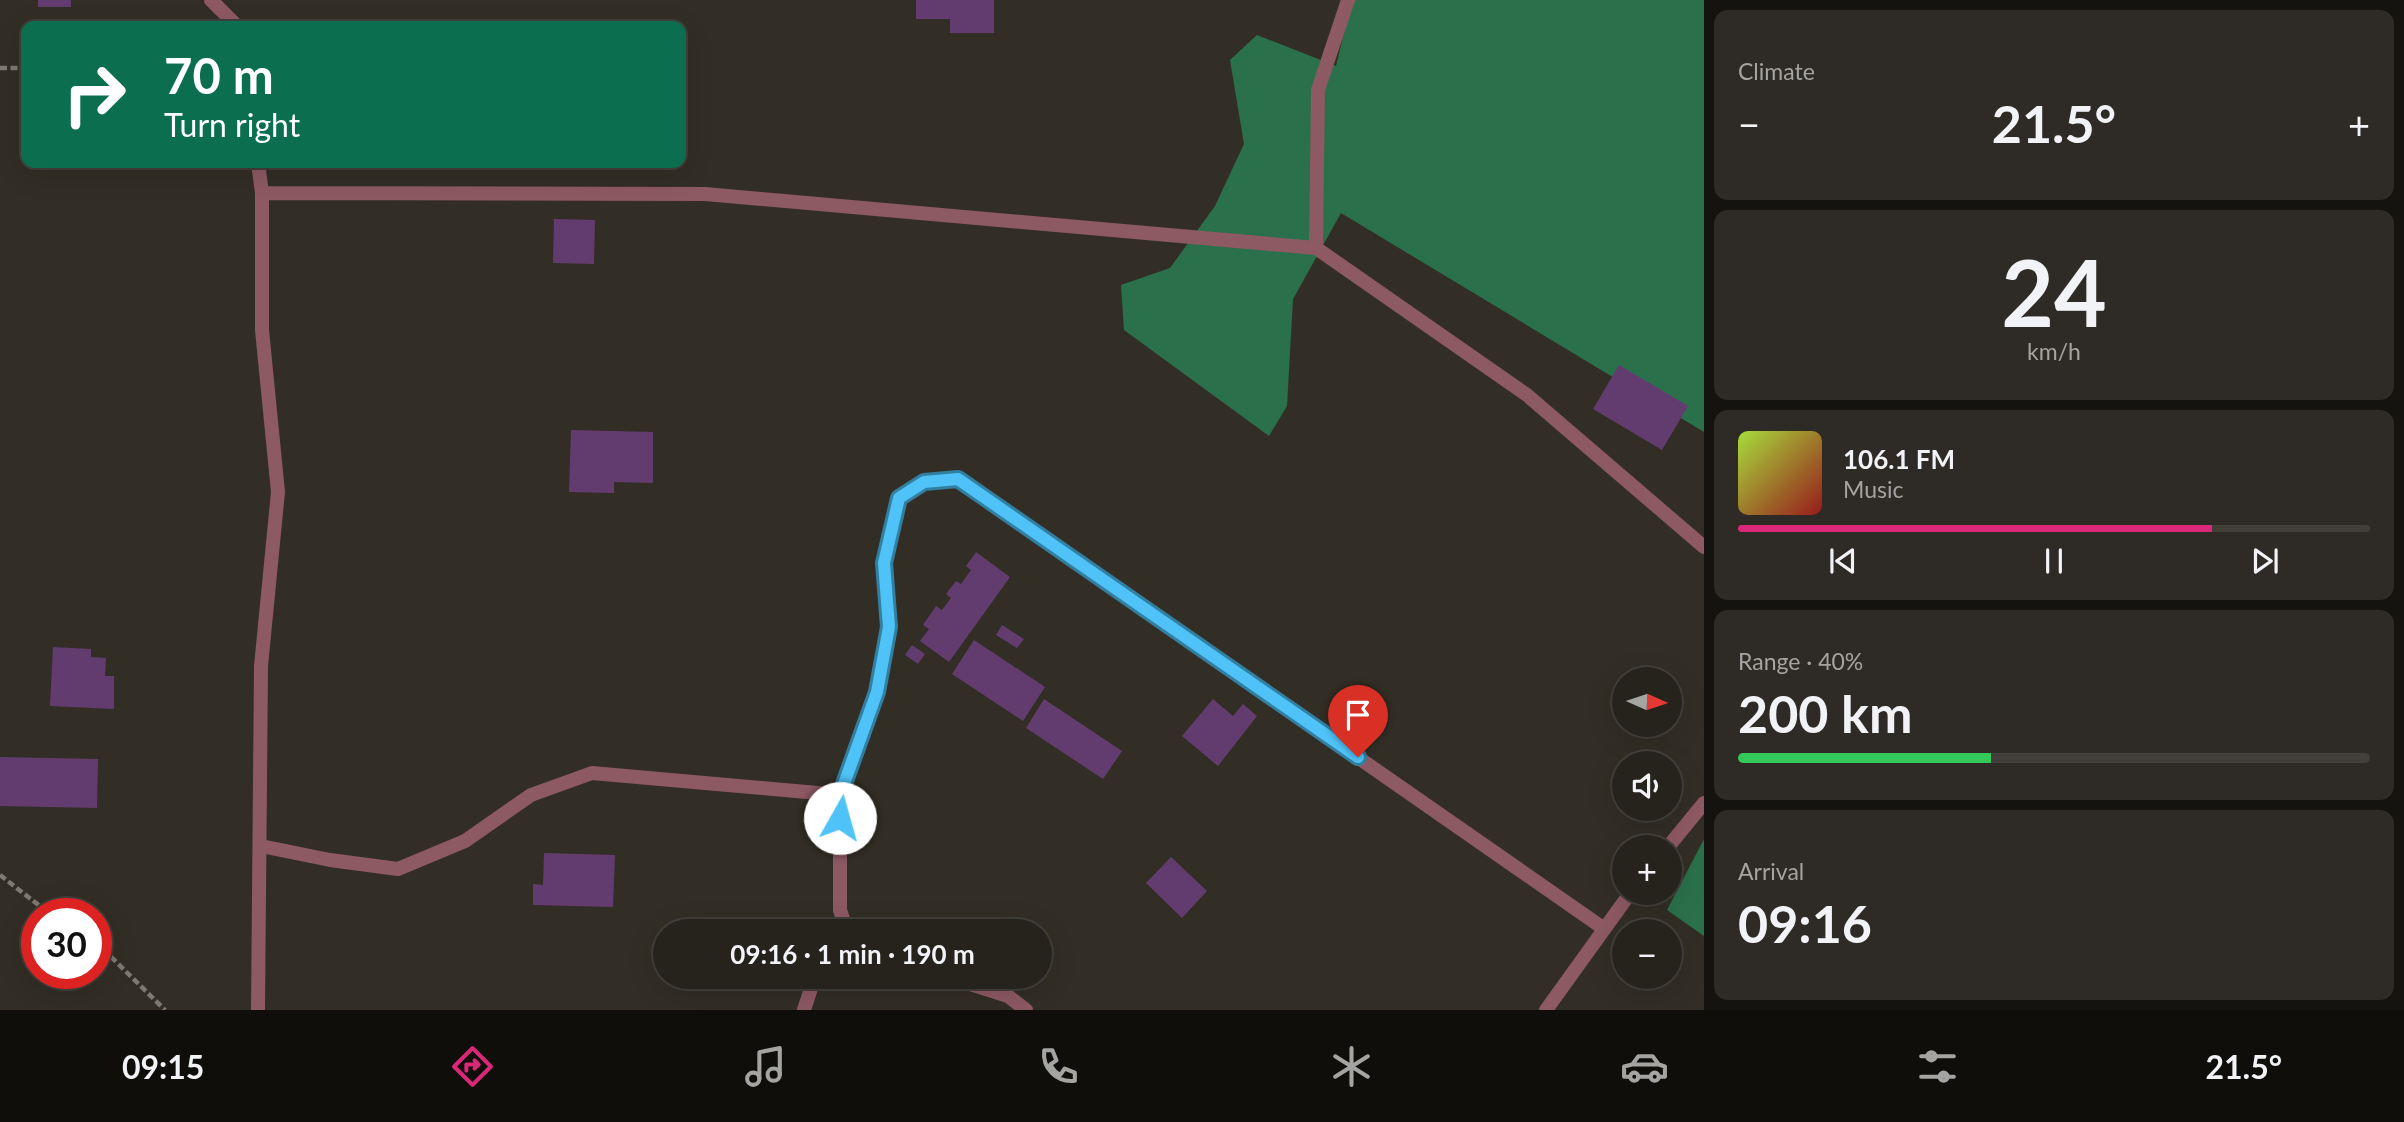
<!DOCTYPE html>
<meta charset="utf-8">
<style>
body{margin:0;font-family:Lato,sans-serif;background:#2e2a25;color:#f1f3f6;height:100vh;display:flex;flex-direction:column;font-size:26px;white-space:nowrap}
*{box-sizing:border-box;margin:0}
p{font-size:23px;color:#a4a4a3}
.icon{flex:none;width:38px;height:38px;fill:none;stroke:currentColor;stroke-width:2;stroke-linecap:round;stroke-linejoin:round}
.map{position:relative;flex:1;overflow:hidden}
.drawer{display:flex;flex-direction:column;gap:10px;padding:10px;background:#15130f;width:700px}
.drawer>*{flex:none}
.top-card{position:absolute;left:21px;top:21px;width:665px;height:147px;border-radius:14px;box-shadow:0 7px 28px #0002,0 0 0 2px #423f3b;background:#0b6e4f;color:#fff;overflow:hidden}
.needle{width:46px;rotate:93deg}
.buttons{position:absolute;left:1612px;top:667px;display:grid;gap:14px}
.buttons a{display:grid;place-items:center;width:70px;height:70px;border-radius:50%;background:#26221c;box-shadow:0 7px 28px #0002,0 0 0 2px #423f3b;font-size:35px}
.speed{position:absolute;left:21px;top:898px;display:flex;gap:14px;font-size:35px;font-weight:700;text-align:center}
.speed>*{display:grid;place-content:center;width:91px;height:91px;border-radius:50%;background:#26221c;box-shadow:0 7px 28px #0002,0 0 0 2px #423f3b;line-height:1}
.speed .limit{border:10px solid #d22;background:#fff;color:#111}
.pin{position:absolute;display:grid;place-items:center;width:60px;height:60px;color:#fff;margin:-72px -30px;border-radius:50% 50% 50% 0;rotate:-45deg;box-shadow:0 0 7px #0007}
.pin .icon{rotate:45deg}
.me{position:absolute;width:77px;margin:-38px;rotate:7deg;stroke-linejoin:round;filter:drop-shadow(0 0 5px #0008)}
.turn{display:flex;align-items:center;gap:24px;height:147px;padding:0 28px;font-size:32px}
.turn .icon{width:91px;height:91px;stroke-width:2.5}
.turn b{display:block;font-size:49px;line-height:60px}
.big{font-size:52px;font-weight:700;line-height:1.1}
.drawer .card{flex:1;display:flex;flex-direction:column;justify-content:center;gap:10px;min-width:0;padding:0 24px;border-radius:14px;background:#2e2a25}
.drawer .dial{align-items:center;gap:0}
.dial b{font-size:91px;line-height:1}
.song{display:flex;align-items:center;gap:21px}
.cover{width:84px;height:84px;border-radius:10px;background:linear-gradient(135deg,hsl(80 70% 55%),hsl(0 70% 35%))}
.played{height:7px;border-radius:4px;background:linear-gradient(90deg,#db2777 75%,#423f3b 75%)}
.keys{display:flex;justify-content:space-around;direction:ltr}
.heat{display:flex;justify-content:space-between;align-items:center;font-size:38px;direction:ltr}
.charge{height:10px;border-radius:5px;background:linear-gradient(90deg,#34c759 40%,#423f3b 0)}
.trip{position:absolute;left:653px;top:919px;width:399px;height:70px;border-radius:35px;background:#26221c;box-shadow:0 7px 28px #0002,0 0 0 2px #423f3b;font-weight:700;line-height:70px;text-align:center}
.menu{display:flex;height:112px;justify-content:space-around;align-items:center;background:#0f0e0b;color:#a4a4a3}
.menu .icon{width:49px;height:49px}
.menu .current{color:#db2777}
.menu b{font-size:32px;color:#f1f3f6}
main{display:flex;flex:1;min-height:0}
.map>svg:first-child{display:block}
.forest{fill:#2a714b}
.building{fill:#633c6f}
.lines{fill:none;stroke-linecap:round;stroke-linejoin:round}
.path{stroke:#7e7a72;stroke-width:4.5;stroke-dasharray:7 3.5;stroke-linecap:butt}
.street{stroke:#8d5963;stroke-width:14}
.route-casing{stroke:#337fa1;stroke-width:18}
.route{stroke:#4fc3f7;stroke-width:12}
</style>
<main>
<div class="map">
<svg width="1704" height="1010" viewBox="0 0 1704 1010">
<rect width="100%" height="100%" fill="#322e25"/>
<!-- forest -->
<path class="forest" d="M1352,0H1704V432L1341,213L1293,299L1287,406L1269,436L1124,330L1121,285L1170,268L1215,206L1244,144L1230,60L1257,35L1336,66Z
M1704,839V936L1667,910Z"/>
<!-- building -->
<path class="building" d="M38,0H71V7H38Z
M916,0H994V33H950V19H916Z
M554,219L595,220L594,264L553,263Z
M1619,365L1688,406L1662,450L1593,409Z
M571,430L653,432V483L614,482V493L569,492Z
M976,552L1010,577L949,662L920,641L929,629L923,625L936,606L942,610L951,598L946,594L956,581L961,584L971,570L966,566Z
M1002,625L1024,639L1017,648L996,635Z
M974,640L1045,687L1023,721L952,674Z
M912,645L925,654L918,664L905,655Z
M53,647L91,649V657L106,658L105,676H114V709L50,706Z
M1044,699L1122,751L1103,779L1026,728Z
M1213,699L1233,716L1243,704L1257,716L1218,766L1182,736Z
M0,757L98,759L97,808L0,806Z
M544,853L615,855L613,907L533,905V884L543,885Z
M1171,857L1207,891L1182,918L1146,883Z"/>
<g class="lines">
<!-- path -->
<path class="path" d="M0,68H26
M0,875L50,914
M96,942L165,1010"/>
<!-- street -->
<path class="street" d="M211,0L237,26
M262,193L705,194L1316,248L1527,395L1704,547
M1316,248L1318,90L1348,0
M261,846L330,860L398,869L465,841L531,795L592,773L840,795
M1668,847L1704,803
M847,931L840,910V795L877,692L889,627L884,563L899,498L924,482L958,479L1603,928
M945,976L1008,996L1026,1010
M258,1010L261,666L278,492L262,330V193L258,163
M804,1010L815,976
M1546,1010L1631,892"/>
</g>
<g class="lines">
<defs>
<path id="route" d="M840,818V795L877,692L889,627L884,563L899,498L924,482L958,479L1358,757"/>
</defs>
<!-- route casing -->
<use href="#route" class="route-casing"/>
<!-- route -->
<use href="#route" class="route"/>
</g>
</svg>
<div class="buttons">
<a><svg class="needle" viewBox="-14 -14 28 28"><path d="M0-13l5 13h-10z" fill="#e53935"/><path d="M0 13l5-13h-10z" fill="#a4a4a3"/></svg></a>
<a><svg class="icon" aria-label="sound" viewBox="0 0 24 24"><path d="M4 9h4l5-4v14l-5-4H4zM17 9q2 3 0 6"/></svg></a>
<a>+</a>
<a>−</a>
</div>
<div class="speed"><div class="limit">30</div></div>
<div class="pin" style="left:1358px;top:757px;background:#d93025"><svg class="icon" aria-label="arrive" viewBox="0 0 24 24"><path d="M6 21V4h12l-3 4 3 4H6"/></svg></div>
<svg class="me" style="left:840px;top:818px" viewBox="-20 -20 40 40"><circle r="19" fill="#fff"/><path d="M0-13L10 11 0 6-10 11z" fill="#4fc3f7"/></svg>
<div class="trip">09:16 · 1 min · 190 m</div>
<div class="top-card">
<div class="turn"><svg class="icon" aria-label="right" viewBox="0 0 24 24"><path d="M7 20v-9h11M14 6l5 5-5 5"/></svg><div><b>70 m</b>Turn right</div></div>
</div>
</div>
<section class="drawer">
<div class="card"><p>Climate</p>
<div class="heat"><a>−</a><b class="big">21.5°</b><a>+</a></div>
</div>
<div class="card dial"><b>24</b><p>km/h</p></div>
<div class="card">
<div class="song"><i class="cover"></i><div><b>106.1 FM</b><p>Music</p></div></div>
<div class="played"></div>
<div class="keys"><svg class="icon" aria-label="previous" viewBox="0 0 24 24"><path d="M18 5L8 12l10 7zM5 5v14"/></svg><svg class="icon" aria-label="pause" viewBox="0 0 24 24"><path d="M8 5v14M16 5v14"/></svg><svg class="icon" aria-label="next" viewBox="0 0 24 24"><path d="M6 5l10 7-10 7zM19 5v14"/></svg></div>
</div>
<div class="card"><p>Range · 40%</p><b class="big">200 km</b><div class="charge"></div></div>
<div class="card"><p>Arrival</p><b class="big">09:16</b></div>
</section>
</main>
<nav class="menu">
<b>09:15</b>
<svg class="icon current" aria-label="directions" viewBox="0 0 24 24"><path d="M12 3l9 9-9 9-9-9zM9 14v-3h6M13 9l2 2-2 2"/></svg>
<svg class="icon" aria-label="music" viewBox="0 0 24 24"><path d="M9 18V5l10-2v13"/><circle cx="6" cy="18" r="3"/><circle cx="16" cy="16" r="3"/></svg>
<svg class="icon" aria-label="phone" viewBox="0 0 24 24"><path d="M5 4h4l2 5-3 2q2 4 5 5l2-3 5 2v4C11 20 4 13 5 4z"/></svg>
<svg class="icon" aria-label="climate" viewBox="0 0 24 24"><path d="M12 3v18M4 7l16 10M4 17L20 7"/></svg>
<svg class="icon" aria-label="car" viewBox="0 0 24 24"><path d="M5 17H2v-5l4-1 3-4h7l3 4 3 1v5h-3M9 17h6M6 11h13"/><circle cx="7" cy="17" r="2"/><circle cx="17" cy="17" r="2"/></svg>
<svg class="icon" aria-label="filters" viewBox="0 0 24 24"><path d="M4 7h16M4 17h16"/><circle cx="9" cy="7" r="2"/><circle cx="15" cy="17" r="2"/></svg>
<b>21.5°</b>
</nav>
